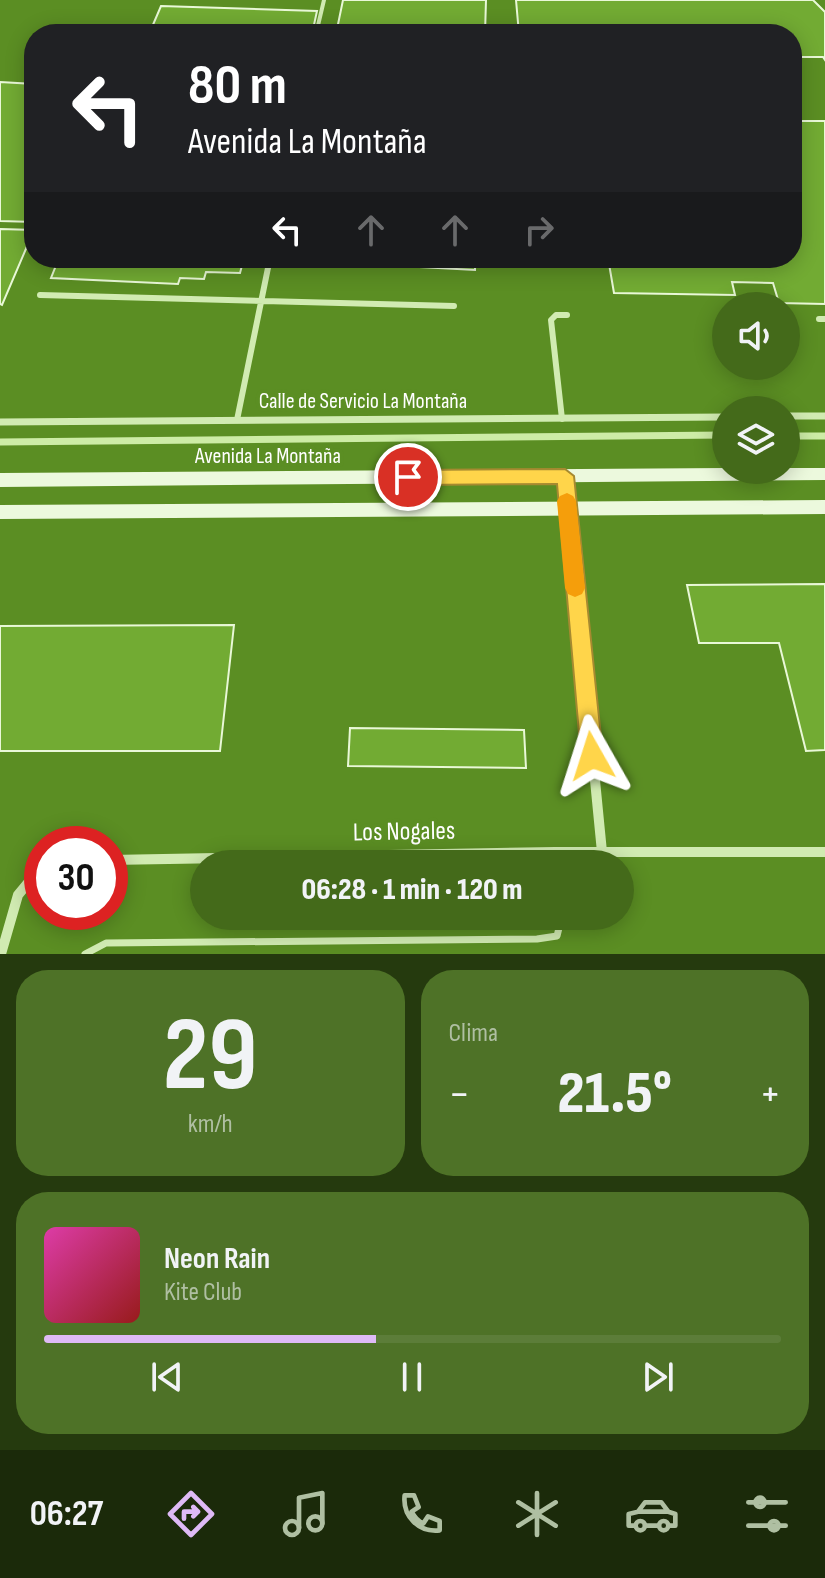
<!DOCTYPE html>
<html lang="es">
<meta charset="utf-8">
<style>
body{margin:0;font-family:"Sofia Sans Condensed",sans-serif;background:#4e7227;color:#f1f3f6;height:100vh;display:flex;flex-direction:column;font-size:30px;white-space:nowrap}
*{box-sizing:border-box;margin:0}
p{font-size:26px;color:#afbfa2}
.icon{flex:none;width:44px;height:44px;fill:none;stroke:currentColor;stroke-width:2;stroke-linecap:round;stroke-linejoin:round}
.map{position:relative;height:954px;overflow:hidden}
.side{display:flex;flex-direction:column;gap:16px;padding:16px;background:#253a0e;flex:1}
.side>*{flex:none}
.top-card{position:absolute;left:24px;top:24px;width:778px;height:244px;border-radius:32px;box-shadow:0 4px 20px #0003;background:#202124;color:#fff;overflow:hidden}
.tools{position:absolute;left:712px;top:292px;display:grid;gap:16px}
.tools a{display:grid;place-items:center;width:88px;height:88px;border-radius:50%;background:#446a1a;box-shadow:0 4px 20px #0003;font-size:40px}
.speed{position:absolute;left:24px;top:826px;display:flex;gap:16px;font-size:40px;font-weight:700;text-align:center}
.speed>*{display:grid;place-content:center;width:104px;height:104px;border-radius:50%;background:#446a1a;box-shadow:0 4px 20px #0003;line-height:1}
.speed .limit{border:12px solid #d22;background:#fff;color:#111}
.pin{position:absolute;display:grid;place-items:center;width:68px;height:68px;color:#fff;margin:-34px;border:4px solid #fff;border-radius:50%;box-shadow:0 2px 8px #0007}
.me{position:absolute;width:88px;margin:-44px;rotate:354deg;stroke-linejoin:round;filter:drop-shadow(0 0 6px #0008)}
.turn{display:flex;align-items:center;gap:28px;height:168px;padding:0 32px;font-size:36px}
.turn .icon{width:104px;height:104px;stroke-width:2.5}
.turn b{display:block;font-size:56px;line-height:68px}
.lanes{display:flex;align-items:center;height:76px;padding:0 32px;background:#0003;justify-content:center;gap:40px;direction:ltr}
.lanes .off{opacity:.35}
.big{font-size:60px;font-weight:800;line-height:1.1}
.side .tile{flex:1;display:flex;flex-direction:column;justify-content:center;gap:12px;min-width:0;padding:0 28px;border-radius:32px;background:#4e7227}
.side .dial{align-items:center;gap:0}
.dial b{font-size:104px;line-height:1}
.song{display:flex;align-items:center;gap:24px}
.cover{width:96px;height:96px;border-radius:12px;background:linear-gradient(135deg,hsl(320 70% 55%),hsl(0 70% 35%))}
.played{height:8px;border-radius:4px;background:linear-gradient(90deg,#debaf6 45%,#5c7d39 45%)}
.keys{display:flex;justify-content:space-around;direction:ltr}
.heat{display:flex;justify-content:space-between;align-items:center;font-size:44px;direction:ltr}
.side .tiles{flex:1;display:grid;gap:16px;grid-template-columns:1fr 1fr}
.tile:last-child{grid-column:span 2}
.trip{position:absolute;left:190px;top:850px;width:444px;height:80px;border-radius:40px;background:#446a1a;box-shadow:0 4px 20px #0003;font-weight:800;line-height:80px;text-align:center}
.tabs{display:flex;height:128px;justify-content:space-around;align-items:center;background:#1b2a0a;color:#afbfa2}
.tabs .icon{width:56px;height:56px}
.tabs .selected{color:#debaf6}
.tabs b{font-size:36px;color:#f1f3f6}
.map>svg:first-child{display:block}
.lines{fill:none;stroke-linecap:round;stroke-linejoin:round}
.stream{stroke:#cdeca6;stroke-width:7}
.building{fill:#72ab33;stroke:#e9f8d7;stroke-width:2}
.service-far2{stroke:#d1ebb2;stroke-width:4}
.service-far1{stroke:#d1ebb2;stroke-width:6}
.service{stroke:#d1ebb2;stroke-width:7}
.minor-far1{stroke:#d1ebb2;stroke-width:7}
.minor{stroke:#d1ebb2;stroke-width:10}
.secondary{fill:#ecf9dd;fill-rule:evenodd}
.route{fill:#ffd54a;stroke:#a68a30;stroke-width:2}
.slow{fill:#f59e0b}
.labels{text-anchor:middle;dominant-baseline:central;stroke-width:8;stroke-linejoin:round;paint-order:stroke}
.street-label{font-size:22px;fill:#fff;stroke:#5b8e23}
.near-street-label{font-size:26px;fill:#fff;stroke:#5b8e23}
</style>
<div class="map">
<svg width="825" height="954" viewBox="0 0 825 954">
<rect width="100%" height="100%" fill="#5b8e23"/>
<g class="lines">
<!-- stream -->
<path class="stream" d="M786,436H825
M0,442L726,435"/>
</g>
<!-- building -->
<path class="building" d="M343,0H486L485,34H336Z
M516,0H813L825,12V60L823,57H792V34H519Z
M161,6L317,11L312,34H149Z
M0,82L34,84V222L0,221Z
M792,121H825V304L779,303L773,283L732,282L735,295L614,293L608,258H792Z
M0,229L34,230L2,305L0,304Z
M59,258H244L240,273L206,272L204,279L180,278L178,284L51,278Z
M325,258H475V270L325,262Z
M825,584V750L806,751L779,643H699L687,585Z
M234,625L220,751H0V626Z
M350,728L524,730L526,768L348,766Z"/>
<g class="lines">
<!-- service-far2 -->
<path class="service-far2" d="M316,34L324,0"/>
<!-- service-far1 -->
<path class="service-far1" d="M40,295L454,306
M819,319H825
M562,419L551,320L556,315H567
M237,420L270,258"/>
<!-- service -->
<path class="service" d="M555,852L556,864
M85,954L106,943L537,939L557,936L562,916"/>
<!-- minor-far1 -->
<path class="minor-far1" d="M786,416H825
M0,422L726,417
M565,476L573,557"/>
<!-- minor -->
<path class="minor" d="M573,555L602,852
M110,860L555,852H825
M1,954L18,895L42,866"/>
<!-- secondary -->
<path class="secondary" d="M726,468L786,470V468H825V480L0,487V473Z
M825,500V514L0,519V505Z"/>
</g>
<!-- route -->
<path class="route" d="M565,469L574,476L603,756L600,764L592,767L585,764L581,756L557,484L408,485L399,477L408,470Z"/>
<!-- slow -->
<path class="slow" d="M567,493L573,496L576,501L585,588L582,594L575,597L568,594L565,588L557,501L560,496Z"/>
<g class="labels">
<!-- street labels -->
<g class="street-label">
<text x="363" y="401">Calle de Servicio La Montaña</text>
<text x="268" y="456">Avenida La Montaña</text>
</g>
<!-- near-street labels -->
<g class="near-street-label">
<text transform="translate(404 832) rotate(-1)">Los Nogales</text>
</g>
</g>
</svg>
<div class="tools">
<a><svg class="icon" aria-label="sound" viewBox="0 0 24 24"><path d="M4 9h4l5-4v14l-5-4H4zM17 9q2 3 0 6"/></svg></a>
<a><svg class="icon" aria-label="layers" viewBox="0 0 24 24"><path d="M12 4l9 5-9 5-9-5zM3 14l9 5 9-5"/></svg></a>
</div>
<div class="speed"><div class="limit">30</div></div>
<div class="pin" style="left:408px;top:477px;background:#d93025"><svg class="icon" aria-label="arrive" viewBox="0 0 24 24"><path d="M6 21V4h12l-3 4 3 4H6"/></svg></div>
<svg class="me" style="left:592px;top:756px" viewBox="-20 -20 40 40"><path d="M0-17L14 15 0 8-14 15z" fill="#ffd54a" stroke="#fff" stroke-width="4"/></svg>
<div class="trip">06:28 · 1 min · 120 m</div>
<div class="top-card">
<div class="turn"><svg class="icon" aria-label="left" viewBox="0 0 24 24"><path d="M17 20v-9H6M10 6l-5 5 5 5"/></svg><div><b>80 m</b>Avenida La Montaña</div></div>
<div class="lanes"><svg class="icon" aria-label="left" viewBox="0 0 24 24"><path d="M17 20v-9H6M10 6l-5 5 5 5"/></svg><svg class="icon off" aria-label="ahead" viewBox="0 0 24 24"><path d="M12 20V5M6 11l6-6 6 6"/></svg><svg class="icon off" aria-label="ahead" viewBox="0 0 24 24"><path d="M12 20V5M6 11l6-6 6 6"/></svg><svg class="icon off" aria-label="right" viewBox="0 0 24 24"><path d="M7 20v-9h11M14 6l5 5-5 5"/></svg></div>
</div>
</div>
<section class="side">
<div class="tiles">
<div class="tile dial"><b>29</b><p>km/h</p></div>
<div class="tile"><p>Clima</p>
<div class="heat"><a>−</a><b class="big">21.5°</b><a>+</a></div>
</div>
<div class="tile">
<div class="song"><i class="cover"></i><div><b>Neon Rain</b><p>Kite Club</p></div></div>
<div class="played"></div>
<div class="keys"><svg class="icon" aria-label="previous" viewBox="0 0 24 24"><path d="M18 5L8 12l10 7zM5 5v14"/></svg><svg class="icon" aria-label="pause" viewBox="0 0 24 24"><path d="M8 5v14M16 5v14"/></svg><svg class="icon" aria-label="next" viewBox="0 0 24 24"><path d="M6 5l10 7-10 7zM19 5v14"/></svg></div>
</div>
</div>
</section>
<nav class="tabs">
<b>06:27</b>
<svg class="icon selected" aria-label="directions" viewBox="0 0 24 24"><path d="M12 3l9 9-9 9-9-9zM9 14v-3h6M13 9l2 2-2 2"/></svg>
<svg class="icon" aria-label="music" viewBox="0 0 24 24"><path d="M9 18V5l10-2v13"/><circle cx="6" cy="18" r="3"/><circle cx="16" cy="16" r="3"/></svg>
<svg class="icon" aria-label="phone" viewBox="0 0 24 24"><path d="M5 4h4l2 5-3 2q2 4 5 5l2-3 5 2v4C11 20 4 13 5 4z"/></svg>
<svg class="icon" aria-label="climate" viewBox="0 0 24 24"><path d="M12 3v18M4 7l16 10M4 17L20 7"/></svg>
<svg class="icon" aria-label="car" viewBox="0 0 24 24"><path d="M5 17H2v-5l4-1 3-4h7l3 4 3 1v5h-3M9 17h6M6 11h13"/><circle cx="7" cy="17" r="2"/><circle cx="17" cy="17" r="2"/></svg>
<svg class="icon" aria-label="filters" viewBox="0 0 24 24"><path d="M4 7h16M4 17h16"/><circle cx="9" cy="7" r="2"/><circle cx="15" cy="17" r="2"/></svg>
</nav>
